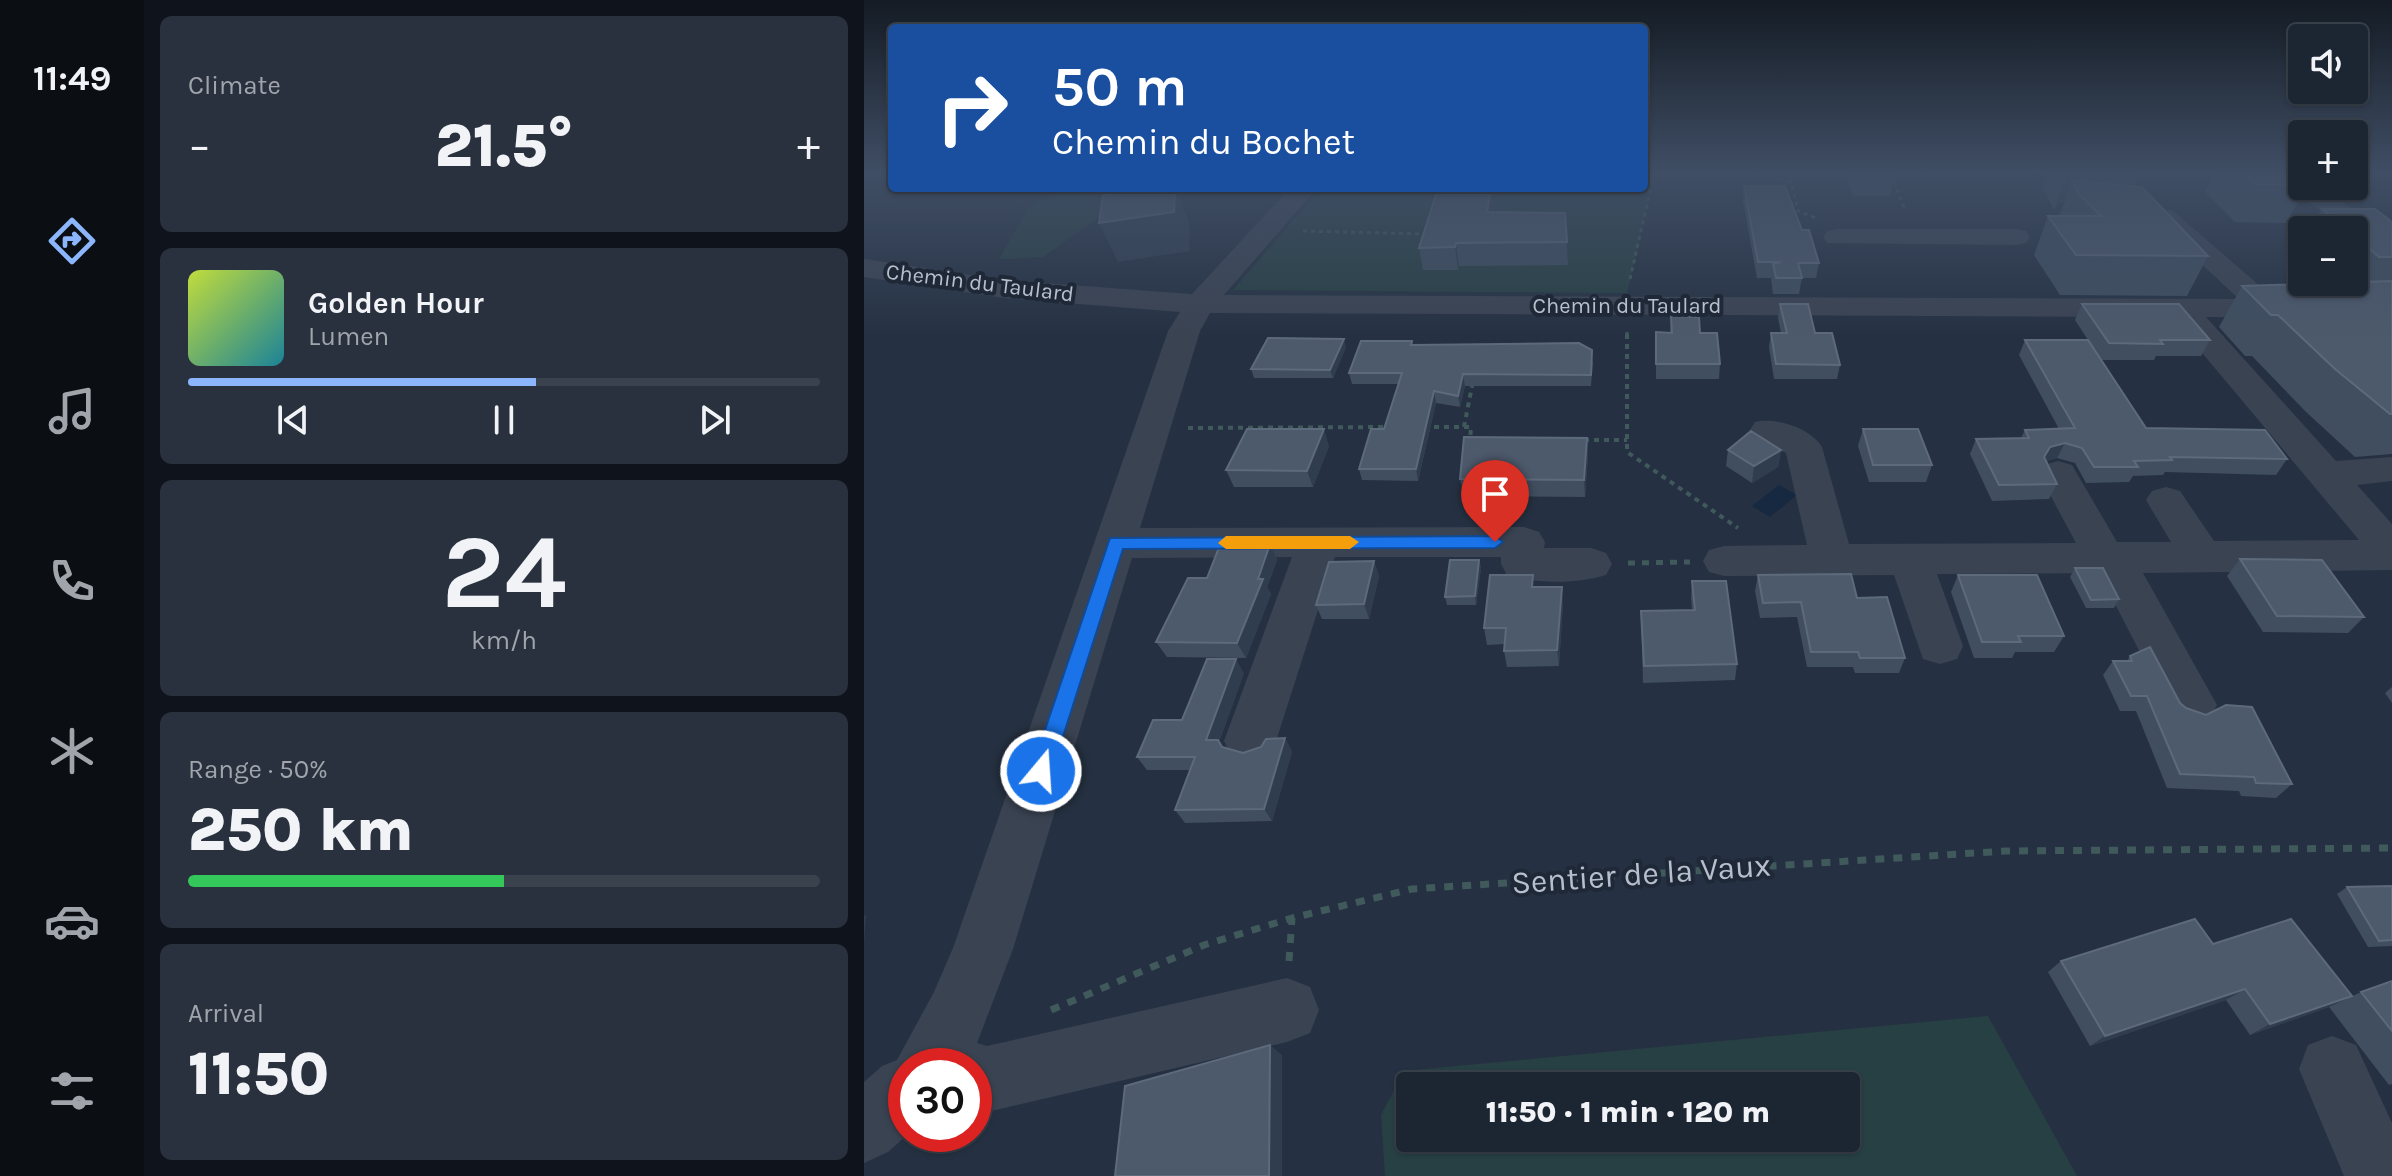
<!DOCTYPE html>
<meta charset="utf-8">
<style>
body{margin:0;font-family:Karla,sans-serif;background:#29313e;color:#f1f3f6;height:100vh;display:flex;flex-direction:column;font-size:30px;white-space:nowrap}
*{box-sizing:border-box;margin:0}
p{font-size:26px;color:#a0a5ac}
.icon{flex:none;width:44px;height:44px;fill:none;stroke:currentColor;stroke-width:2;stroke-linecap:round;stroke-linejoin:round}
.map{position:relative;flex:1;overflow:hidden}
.panel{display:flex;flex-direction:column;gap:16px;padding:16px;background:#0f141c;width:720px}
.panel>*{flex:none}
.top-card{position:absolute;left:24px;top:24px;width:760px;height:168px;border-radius:8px;box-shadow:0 2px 6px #0004,0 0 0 2px #3a424d;background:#1a4fa0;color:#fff;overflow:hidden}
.fabs{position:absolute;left:1424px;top:24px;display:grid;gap:16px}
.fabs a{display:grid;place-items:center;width:80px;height:80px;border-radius:8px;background:#1c2532;box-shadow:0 2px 6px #0004,0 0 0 2px #3a424d;font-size:40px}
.speed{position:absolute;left:24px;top:1048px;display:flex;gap:16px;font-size:40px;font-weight:700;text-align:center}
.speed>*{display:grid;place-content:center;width:104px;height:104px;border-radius:50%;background:#1c2532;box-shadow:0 2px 6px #0004,0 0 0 2px #3a424d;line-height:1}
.speed .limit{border:12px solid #d22;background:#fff;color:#111}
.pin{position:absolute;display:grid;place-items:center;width:68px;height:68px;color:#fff;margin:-82px -34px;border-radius:50% 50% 50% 0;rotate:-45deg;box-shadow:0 0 8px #0007}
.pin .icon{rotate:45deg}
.me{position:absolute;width:88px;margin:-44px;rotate:18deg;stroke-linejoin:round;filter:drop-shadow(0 0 6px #0008)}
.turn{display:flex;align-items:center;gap:28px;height:168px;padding:0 32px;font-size:36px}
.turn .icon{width:104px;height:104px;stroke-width:2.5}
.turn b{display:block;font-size:56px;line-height:68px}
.big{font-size:60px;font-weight:800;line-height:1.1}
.panel .widget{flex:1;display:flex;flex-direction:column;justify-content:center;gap:12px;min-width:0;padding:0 28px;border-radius:12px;background:#29313e}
.panel .dial{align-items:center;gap:0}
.dial b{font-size:104px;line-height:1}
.song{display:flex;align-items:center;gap:24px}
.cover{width:96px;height:96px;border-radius:12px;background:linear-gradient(135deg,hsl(70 70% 55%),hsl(190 70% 35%))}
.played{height:8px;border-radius:4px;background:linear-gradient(90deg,#8cb6fc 55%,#3a424d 55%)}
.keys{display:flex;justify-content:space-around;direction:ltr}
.heat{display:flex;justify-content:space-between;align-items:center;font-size:44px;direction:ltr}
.charge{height:12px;border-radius:6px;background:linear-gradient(90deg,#34c759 50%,#3a424d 0)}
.trip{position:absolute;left:532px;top:1072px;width:464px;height:80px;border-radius:8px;background:#1c2532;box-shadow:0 2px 6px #0004,0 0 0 2px #3a424d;font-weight:800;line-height:80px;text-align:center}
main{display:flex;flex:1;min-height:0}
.tabs{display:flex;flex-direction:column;width:144px;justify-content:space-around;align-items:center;background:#0b0f14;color:#a0a5ac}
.tabs .icon{width:56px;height:56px}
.tabs .on{color:#8cb6fc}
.tabs b{font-size:36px;color:#f1f3f6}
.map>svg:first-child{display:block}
.green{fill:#274043;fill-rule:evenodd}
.water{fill:#172841}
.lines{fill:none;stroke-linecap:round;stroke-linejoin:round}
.path-far3{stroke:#40595b;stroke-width:3;stroke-dasharray:4 4;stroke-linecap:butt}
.path-far2{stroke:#40595b;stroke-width:4;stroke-dasharray:5 5;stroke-linecap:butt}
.path-far1{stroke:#40595b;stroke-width:5;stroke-dasharray:7 7;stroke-linecap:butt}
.path{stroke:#40595b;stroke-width:7;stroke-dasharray:9 9;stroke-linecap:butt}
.minor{fill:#3a4352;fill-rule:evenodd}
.wall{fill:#404e60}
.shaded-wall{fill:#303d4f}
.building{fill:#4d5a6c;stroke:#5d6a7b;stroke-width:2}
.route{fill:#1a73e8;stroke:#114b97;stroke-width:2}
.slow{fill:#f59e0b}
.labels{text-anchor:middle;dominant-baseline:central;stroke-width:8;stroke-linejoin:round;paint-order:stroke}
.far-street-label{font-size:22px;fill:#b7bfcc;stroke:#1e2837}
.near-street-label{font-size:32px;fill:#b7bfcc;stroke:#1e2837}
</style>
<main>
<nav class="tabs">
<b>11:49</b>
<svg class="icon on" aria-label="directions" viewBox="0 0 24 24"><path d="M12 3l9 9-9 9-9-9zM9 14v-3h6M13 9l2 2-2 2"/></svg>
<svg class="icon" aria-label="music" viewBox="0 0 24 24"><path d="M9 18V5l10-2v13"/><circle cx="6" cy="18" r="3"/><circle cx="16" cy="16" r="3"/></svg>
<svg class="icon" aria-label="phone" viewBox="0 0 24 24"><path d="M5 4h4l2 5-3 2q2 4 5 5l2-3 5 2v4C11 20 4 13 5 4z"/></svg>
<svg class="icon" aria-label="climate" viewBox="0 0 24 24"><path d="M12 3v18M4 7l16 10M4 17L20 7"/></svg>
<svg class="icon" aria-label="car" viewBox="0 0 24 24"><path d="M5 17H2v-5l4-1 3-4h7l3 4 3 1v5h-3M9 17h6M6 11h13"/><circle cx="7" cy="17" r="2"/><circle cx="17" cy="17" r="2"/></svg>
<svg class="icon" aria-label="filters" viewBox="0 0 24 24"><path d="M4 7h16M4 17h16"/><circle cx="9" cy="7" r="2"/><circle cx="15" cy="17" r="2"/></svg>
</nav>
<section class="panel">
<div class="widget"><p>Climate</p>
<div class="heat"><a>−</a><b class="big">21.5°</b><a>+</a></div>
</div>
<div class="widget">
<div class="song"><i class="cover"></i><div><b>Golden Hour</b><p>Lumen</p></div></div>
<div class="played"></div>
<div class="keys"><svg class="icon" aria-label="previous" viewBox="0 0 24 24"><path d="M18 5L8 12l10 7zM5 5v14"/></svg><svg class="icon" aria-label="pause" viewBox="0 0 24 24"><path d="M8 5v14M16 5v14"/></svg><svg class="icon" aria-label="next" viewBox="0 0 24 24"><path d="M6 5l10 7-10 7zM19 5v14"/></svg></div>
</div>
<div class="widget dial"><b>24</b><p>km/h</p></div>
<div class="widget"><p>Range · 50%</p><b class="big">250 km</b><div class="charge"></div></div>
<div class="widget"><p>Arrival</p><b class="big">11:50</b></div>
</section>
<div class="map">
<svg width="1528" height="1176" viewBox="0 0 1528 1176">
<rect width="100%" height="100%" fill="#253142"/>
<!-- green -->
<path class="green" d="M780,174H791L763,293L369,290L457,188H780Z
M199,188H276L179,257L135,259L165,207Z
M1124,1016L1213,1176H521L517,1115L540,1071ZM982,1086V1138H546V1086Z"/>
<!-- water -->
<path class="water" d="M915,485L933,495L906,517L888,506Z"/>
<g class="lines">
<!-- path-far3 -->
<path class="path-far3" d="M892,174L927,182L934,211L952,218
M1027,174L1041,210
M1057,174L1067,178L1072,174
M623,195L631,194L634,188
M439,231L561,234L562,230
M766,279L790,174
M763,332V336"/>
<!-- path-far2 -->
<path class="path-far2" d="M763,334V452L874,528
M560,427H607L606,441
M600,427L609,381
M324,428L526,427
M720,440H763"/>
<!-- path-far1 -->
<path class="path-far1" d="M764,563L826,562"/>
<!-- path -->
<path class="path" d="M425,961L428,918
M187,1010L340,945L428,918L548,889L1142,851L1528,848"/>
<!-- minor -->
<path class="minor" d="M1438,178V186H1455L1528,235V256L1518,254L1490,234V230H1484L1429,191L1425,186L1429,181Z
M426,188H453L360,295L1375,299L1286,216L1290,210H1308L1411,299L1528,300V318L1342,317L1472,461L1528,457V481L1493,485L1528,524V570L1279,573L1353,705L1345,720L1328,726L1311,720L1235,573L1073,574L1099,646L1093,659L1076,664L1059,659L1030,575L860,576L845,572L839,561L845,550L860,546L943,545L922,453L891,438L886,430L891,422C912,417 946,428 958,447L985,544L1212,543L1175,474L1180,465L1194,461L1208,465L1253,542H1307L1282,500L1288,491L1302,487L1316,491L1350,541L1495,540L1308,317L346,313L336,331L276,528L660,527L675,532L681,542L680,548H727L742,553L748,564L742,575C713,584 672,584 643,575L637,564V557H471L412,741L404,757L386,763L368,757L360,741L428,557L268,558L149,949L113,1043L123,1046L423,978L446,987L455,1010L446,1033L423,1042L123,1112L110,1109V1066H42L44,1134L24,1152L0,1163V1082L18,1066L33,1060L70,992L89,948L304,331L316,312L140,298L0,277V259L140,280L328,294Z
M973,229H1152L1162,231L1166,237L1162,243L1152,245L963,243L959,237L963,231Z
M1468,1036L1492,1045L1528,1123V1176H1480L1435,1069L1444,1045Z"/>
</g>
<!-- wall -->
<path class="wall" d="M981,174H1031L1026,196H989Z
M1184,174H1274L1269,186L1344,256L1323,296L1196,295L1170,255L1184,216H1195L1201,201L1195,202L1190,210L1179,188Z
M1350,174H1430L1438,180V186H1443L1422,223L1371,222L1341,192Z
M880,186L938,230L955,263L952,278H938L935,294H909L907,278H893L879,201Z
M630,205L629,212L701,213L704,265L595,266L594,270H559L555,248Z
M1458,209L1528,222V454L1491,457L1441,411L1388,356H1381L1355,327L1378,286L1490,282V230H1445Z
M916,304L951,333L976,365L973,379H910L905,347L907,333H917L914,318Z
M1218,304L1346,340L1337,356H1292L1290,360H1237L1211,320Z
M807,316L836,333L856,364L855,379H792V332L806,333Z
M1161,340L1282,428L1423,459L1412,475L1301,472L1299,475L1269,476L1265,482L1222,483L1211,463L1193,458L1182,461L1193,484L1185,499L1128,501L1106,454L1112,439L1157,438L1161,430L1195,429L1155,355Z
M548,341L549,345L729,361L727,386H601L596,407L572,403L554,481L498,480L495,469L520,429L534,384H488L485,373Z
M482,347L469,378H390L387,369Z
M999,429L1068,465L1062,482H1005L994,446Z
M723,438L724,455L721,497L600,496L596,479Z
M465,446L449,487H370L362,470Z
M864,450H917L914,467L888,483L862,466Z
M406,544L413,560L403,587L407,594L382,658L303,657L292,642L343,578Z
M1376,559L1500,617L1484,633L1399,632L1363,576Z
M615,560L617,568L612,605H583L581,597Z
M510,561L515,576L505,619H458L452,605Z
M1211,568L1255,599L1250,608H1222L1206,577Z
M894,575L993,598L1041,658L1035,673H991L989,667H943L933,617L896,618L891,591Z
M1094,575L1200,636L1190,652H1151L1148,658H1110L1087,592Z
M828,581L873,664L871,680L779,683L777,611L828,610L827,598Z
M671,587L699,604L695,666L643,667L640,651L641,644L623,645L620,628Z
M1266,656L1316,703L1428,784L1412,798L1377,796L1375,791L1303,788L1272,711H1256L1239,675L1249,661H1263Z
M380,673L355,742L358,747L379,753L421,738L428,752L408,821L321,823L311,810L326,770H283L273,757L318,720Z
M1528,687V703L1521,693Z
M1528,886V946L1504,947L1473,894L1483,887Z
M1349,944L1488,996L1465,1007L1386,1035L1362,1000L1226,1046L1184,972L1197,961Z
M1528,981V1084L1525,1085L1465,1007L1497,992Z"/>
<!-- shaded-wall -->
<path class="shaded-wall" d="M1204,174H1214L1210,185L1208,181L1201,201L1195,202L1190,210L1201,178Z
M312,188L325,223L326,251L254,262L235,223Z
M627,188H628L630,205L626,235L623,212Z
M592,243L595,266L594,270L591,247Z
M480,339L482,347L469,378L466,370Z
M599,374L601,386L596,407L594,396Z
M570,391L572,403L554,481L552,469Z
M460,429L465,446L449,487L443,471Z
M723,438L724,455L721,497L720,480Z
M1201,443L1193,458L1179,462L1180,457L1186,447Z
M917,450L914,467L888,483L890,466Z
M406,544L413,560L403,587L407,594L382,658L373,643Z
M615,560L617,568L612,605L611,596Z
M510,561L515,576L505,619L500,604Z
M698,587L699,604L695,666L693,650Z
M372,659L380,673L351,753L342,740Z
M421,738L428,752L408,821L400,809Z
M0,915L2,916L0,943Z
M1381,989L1362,1000L1226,1046L1241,1036Z
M1488,996L1465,1007L1386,1035L1406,1024Z
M406,1045L418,1055V1176H405Z"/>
<!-- building -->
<path class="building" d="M1380,174H1430L1438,180V185H1392Z
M1208,181L1278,187L1344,256L1212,255L1184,216H1237L1214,193Z
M880,186H921L938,230H945L955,263H934L938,278H912L909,264L917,262H894Z
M291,188H311L310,212L235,223L239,195Z
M574,188H627L623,212L701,213L703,242L592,243L591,247L555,248Z
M1458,209H1511L1528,222V257H1515L1490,235V230H1484Z
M1528,281V414H1526L1471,369L1414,315H1407L1378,286Z
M916,304H944L951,333H968L976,365L912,364L907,333H923Z
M1218,304H1315L1346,340H1296L1299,344L1245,343Z
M807,316L835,317L836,333H853L856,364H792V332L808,333Z
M404,338L480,339L466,370L387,369Z
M1161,340H1224L1282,428L1401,430L1423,459L1306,457L1308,460L1270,461L1274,467H1230L1218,448L1201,443L1186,447L1180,457L1193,484L1135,485L1112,439L1165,438L1161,430L1211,428Z
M497,341H548L547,345L715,343L728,350L727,375L599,374L594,396L570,391L552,469H495L507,429H520L538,373H485Z
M383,429H460L443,471L362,470Z
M999,429H1054L1068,465H1009Z
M887,431L917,450L890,466L864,450Z
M600,437L723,438L720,480L596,479Z
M406,544L394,579H399L373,643L292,642L324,578H343L356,545Z
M1376,559L1458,560L1500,617L1413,616Z
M586,560H615L611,596L581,597Z
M510,561L500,604L452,605L465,562Z
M1211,568H1239L1255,599L1227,600Z
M987,574L993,598L1023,597L1041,658H996L994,652H947L937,602L899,603L894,575Z
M626,575H669L668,587H698L693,650L640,651L642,628H620Z
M1094,575H1173L1200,636H1154L1157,642H1118Z
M828,581H862L873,664L780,666L777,611L831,610Z
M1286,647L1316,703L1322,708L1342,715L1362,705L1388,707L1428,784L1392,783L1390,777L1316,774L1283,696H1267L1249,661H1268L1266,656Z
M343,659H372L342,740H354L358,747L379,753L397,747L402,739L421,738L400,809L311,810L331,757H273L289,720H318Z
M1528,886V940L1515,941L1483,887Z
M1331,919L1349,944L1427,919L1488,996L1406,1024L1381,989L1241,1036L1197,961Z
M1528,981V1031L1497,992Z
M406,1045L405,1176H251L261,1086Z"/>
<!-- sky -->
<linearGradient id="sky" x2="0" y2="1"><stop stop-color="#141b24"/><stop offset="0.51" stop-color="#404e65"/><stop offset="1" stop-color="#404e65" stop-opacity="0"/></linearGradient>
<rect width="1528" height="339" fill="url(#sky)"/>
<!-- route -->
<path class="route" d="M631,536L639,542L631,548L259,549L188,771L185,778L177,781L170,778L167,771L246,538Z"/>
<!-- slow -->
<path class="slow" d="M362,536H486L495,542L486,549H362L354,543Z"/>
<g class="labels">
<!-- far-street labels -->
<g class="far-street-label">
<text transform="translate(116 283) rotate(7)">Chemin du Taulard</text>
<text x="763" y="306">Chemin du Taulard</text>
</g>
<!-- near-street labels -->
<g class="near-street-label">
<text transform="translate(777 874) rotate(-4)">Sentier de la Vaux</text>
</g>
</g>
</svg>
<div class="fabs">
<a><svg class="icon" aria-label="sound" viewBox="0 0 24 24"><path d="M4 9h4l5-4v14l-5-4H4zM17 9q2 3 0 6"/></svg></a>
<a>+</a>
<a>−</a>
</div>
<div class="speed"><div class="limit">30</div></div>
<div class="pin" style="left:631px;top:542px;background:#d93025"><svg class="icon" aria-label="arrive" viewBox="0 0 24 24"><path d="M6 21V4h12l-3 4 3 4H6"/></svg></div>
<svg class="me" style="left:177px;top:771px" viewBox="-20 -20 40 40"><circle r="17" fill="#1a73e8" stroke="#fff" stroke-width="3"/><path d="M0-11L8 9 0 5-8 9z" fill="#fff"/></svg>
<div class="trip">11:50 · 1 min · 120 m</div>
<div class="top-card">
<div class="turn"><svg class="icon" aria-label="right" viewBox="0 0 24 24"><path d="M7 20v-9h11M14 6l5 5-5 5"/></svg><div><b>50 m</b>Chemin du Bochet</div></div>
</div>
</div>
</main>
